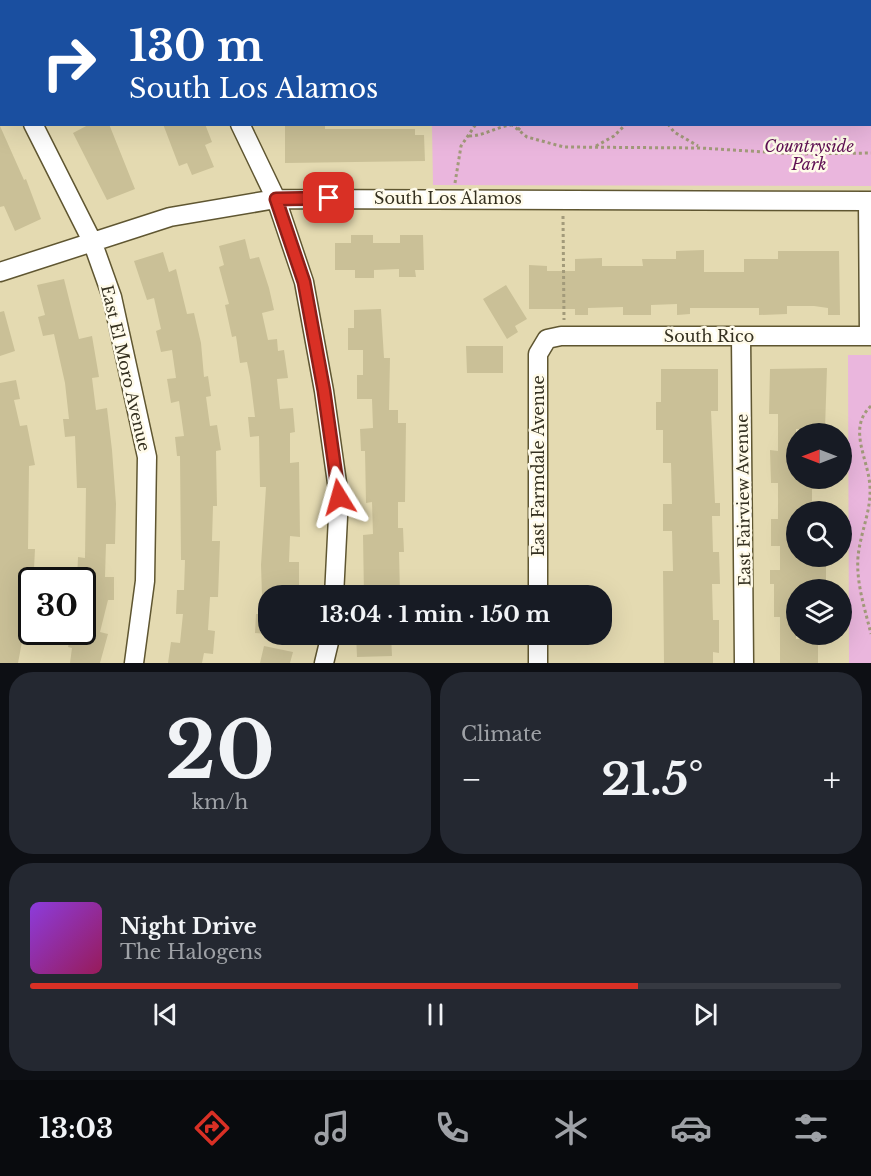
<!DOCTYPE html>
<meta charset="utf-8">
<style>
body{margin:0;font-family:"Libre Baskerville",serif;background:#242831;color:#f1f3f6;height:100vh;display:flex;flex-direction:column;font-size:22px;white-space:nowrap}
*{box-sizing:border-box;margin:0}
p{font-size:20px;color:#9ea1a6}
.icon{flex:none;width:33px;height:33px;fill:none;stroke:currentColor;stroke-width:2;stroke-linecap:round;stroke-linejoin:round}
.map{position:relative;height:663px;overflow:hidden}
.details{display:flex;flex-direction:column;gap:9px;padding:9px;background:#0d0f14;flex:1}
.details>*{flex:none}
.banner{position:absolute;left:0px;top:0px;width:872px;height:126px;box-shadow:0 6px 24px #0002;background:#1a4fa0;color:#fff;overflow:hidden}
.needle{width:39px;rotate:270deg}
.tools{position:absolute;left:786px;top:423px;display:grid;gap:12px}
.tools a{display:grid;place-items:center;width:66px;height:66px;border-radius:50%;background:#171b24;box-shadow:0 6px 24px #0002;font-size:30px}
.speed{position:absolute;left:18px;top:567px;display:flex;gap:12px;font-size:30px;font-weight:700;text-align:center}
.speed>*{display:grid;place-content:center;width:78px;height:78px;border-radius:50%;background:#171b24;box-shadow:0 6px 24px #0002;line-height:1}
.speed .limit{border:3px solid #111;border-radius:9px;background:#fff;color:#111}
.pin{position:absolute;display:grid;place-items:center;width:51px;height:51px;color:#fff;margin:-26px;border-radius:12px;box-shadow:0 3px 9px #0006}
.me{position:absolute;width:66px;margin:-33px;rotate:352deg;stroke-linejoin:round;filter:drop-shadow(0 0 4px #0008)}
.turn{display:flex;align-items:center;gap:21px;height:126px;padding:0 30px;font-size:27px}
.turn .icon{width:78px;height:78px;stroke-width:2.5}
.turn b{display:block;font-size:42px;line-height:51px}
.big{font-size:45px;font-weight:700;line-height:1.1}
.details .card{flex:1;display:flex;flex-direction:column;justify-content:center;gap:9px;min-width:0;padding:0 21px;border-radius:24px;background:#242831}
.details .dial{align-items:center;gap:0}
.dial b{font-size:78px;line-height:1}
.song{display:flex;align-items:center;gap:18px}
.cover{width:72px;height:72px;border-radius:9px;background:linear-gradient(135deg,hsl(270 70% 55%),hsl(330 70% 35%))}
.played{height:6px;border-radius:3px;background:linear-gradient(90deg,#d93025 75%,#363941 75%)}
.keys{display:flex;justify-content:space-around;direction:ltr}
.heat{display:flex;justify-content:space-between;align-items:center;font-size:33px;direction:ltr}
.details .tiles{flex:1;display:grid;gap:9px;grid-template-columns:1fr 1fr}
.card:last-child{grid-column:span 2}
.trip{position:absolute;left:258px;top:585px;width:354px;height:60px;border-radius:24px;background:#171b24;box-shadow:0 6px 24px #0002;font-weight:700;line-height:60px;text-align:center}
.dock{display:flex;height:96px;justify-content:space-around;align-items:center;background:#090b0e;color:#9ea1a6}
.dock .icon{width:42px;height:42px}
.dock .active{color:#d93025}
.dock b{font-size:27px;color:#f1f3f6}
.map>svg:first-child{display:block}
.green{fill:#eab6dd}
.building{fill:#cac097}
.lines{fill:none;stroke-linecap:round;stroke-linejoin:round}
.street-casing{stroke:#5f5631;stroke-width:21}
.path{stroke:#a29a7a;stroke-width:3;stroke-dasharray:3 3;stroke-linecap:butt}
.street{stroke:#fff;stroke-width:18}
.route-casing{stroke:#8d1f18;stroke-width:15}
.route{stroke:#d93025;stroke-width:10}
.labels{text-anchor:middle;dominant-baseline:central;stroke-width:5;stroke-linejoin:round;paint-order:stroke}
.park-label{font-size:16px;font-style:italic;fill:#5f1053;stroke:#fffbea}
.street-label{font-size:16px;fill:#343020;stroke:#fffbea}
</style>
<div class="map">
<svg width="871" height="663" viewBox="0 0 871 663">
<rect width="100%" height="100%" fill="#e4dab1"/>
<!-- green -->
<path class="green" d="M432,0H871V186L433,185L432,125L870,124V2Z
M848,355H871V663H849Z"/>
<!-- building -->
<path class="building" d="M90,124H109L135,189L107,200L73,133Z
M163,124H205L212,142L205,145L214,167L192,175L187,163L179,166Z
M285,124H325V129H415V135H424L425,161L285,163Z
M0,126L24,180L26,179L41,219L15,231L4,206L0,207Z
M351,235H373V243H400V235H423L424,270H415L416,277H399V269L374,270V278H355V270H335V243H351Z
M245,239L250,259L259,257L269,288L274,310L262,313L268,340L277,339L278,351L284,350L288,378L277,379L280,409L293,408L295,432L290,433V463L299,462L300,537L290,536L289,562H299V586H289V596H262L261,565L266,487H260L259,436L250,437L248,417H255L250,377L247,362L240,363L236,336L232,337L225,305L229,304L219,267L224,265L219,246Z
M704,250V272H744V259H778V251H839L840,315H828V308L814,306H787V314L759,315V308H690V314L677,315V304L651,305V315H623V307L588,308V315H575V309H529V265L547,266V271H575V259L602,258V266H643L642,259H676V251Z
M163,252L169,272L176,269L187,314L194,313L201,343L204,377L208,376L211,396L206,397L210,426L217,425L221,450L216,451L217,506H213L212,541H220L218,597H210L208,630L215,631L213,654L204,653L202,663H168L171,642L180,643L183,614H176L177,590H184L185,560H181L180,456H177L175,437L184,436L179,401L171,403L167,379L176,378L172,350L161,352L156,331L161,329L154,298L147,300L134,261Z
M64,279L79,339L92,336L99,377L92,378L96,410L107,408L112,450L116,504L115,544H106L105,577H114V600H108L100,632L108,634L100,663H70L72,648L68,647L72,632H82V580H77L78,557L85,558L86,488H77L75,436L65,437L63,419H69L65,383L54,334L43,336L38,317L45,315L37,285Z
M506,285L527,319L515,326L518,332L507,339L483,299Z
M381,309L384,358H390L389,410H398V423H406L405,502H398V528H403L404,552H399L400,595L364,596L363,535L373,534L372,502L366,503L365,451H361L360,429L373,428L372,399H357V375H363V350H348V328H354V310Z
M4,311L15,351L0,356V312Z
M466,346H503V373H467Z
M827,368L825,429H796V478H812V512H796V556H826V590H796V639H818V663H780V617H774V584H770V570H780V546H771V519H778V483H771L770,450L778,451V414H769L770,369Z
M661,369H718V411H711L715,503H720V516H712L713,552H719L720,584H712L713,620H719V653L713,652V663H664L663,571H673L672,531H663V504H672L671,463H663V430H656V402H661Z
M16,380L20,399L14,400L20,426L27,425L35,465L29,466L28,549H35L34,569H32L27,631H24L18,663H0V383Z
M256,614H268V634L255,633Z
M356,634H391L392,656L357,657Z
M264,646L293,652L290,663H260Z"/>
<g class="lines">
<defs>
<path id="street" d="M177,0L178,2
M0,58L2,61
M33,124L92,241L112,297L147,457L145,581L134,663
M240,124L276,199L304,282L324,391L339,497L334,596
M868,201L869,336
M0,272L170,217L276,199L871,201
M741,336L744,663
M538,596V354L547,339L561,336H871
M538,634V663
M324,663L331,634"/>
</defs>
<!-- street casing -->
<use href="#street" class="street-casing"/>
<!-- path -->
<path class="path" d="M631,0L632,2
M495,2L496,0
M511,124L527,137L564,147L700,148L798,154L871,153
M668,124L674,132L698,146
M518,130L523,124
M469,136C484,136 496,127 511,125
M596,146L614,136L626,124
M455,183L461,146L476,124
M563,216L564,320
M871,406C846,429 870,461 870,489C871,511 860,534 858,557C856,583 865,609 871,634"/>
<!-- street -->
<use href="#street" class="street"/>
</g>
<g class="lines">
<defs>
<path id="route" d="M329,198L276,199L304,282L324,391L339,497"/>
</defs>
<!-- route casing -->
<use href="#route" class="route-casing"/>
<!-- route -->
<use href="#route" class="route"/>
</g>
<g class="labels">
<!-- park labels -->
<g class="park-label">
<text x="809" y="146">Countryside<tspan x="809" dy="18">Park</tspan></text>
</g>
<!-- street labels -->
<g class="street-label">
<text x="448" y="198">South Los Alamos</text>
<text x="709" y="336">South Rico</text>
<text transform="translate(126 368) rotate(77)">East El Moro Avenue</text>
<text transform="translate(538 466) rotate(-90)">East Farmdale Avenue</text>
<text transform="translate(743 500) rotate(-91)">East Fairview Avenue</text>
</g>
</g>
</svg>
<div class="tools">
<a><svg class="needle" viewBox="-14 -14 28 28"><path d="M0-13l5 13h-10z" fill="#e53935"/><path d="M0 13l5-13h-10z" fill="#9ea1a6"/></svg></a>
<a><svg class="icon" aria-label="search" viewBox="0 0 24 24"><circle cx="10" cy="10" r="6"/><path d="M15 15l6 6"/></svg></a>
<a><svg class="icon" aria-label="layers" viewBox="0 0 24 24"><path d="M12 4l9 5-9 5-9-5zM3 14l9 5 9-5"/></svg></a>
</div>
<div class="speed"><div class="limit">30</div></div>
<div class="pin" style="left:329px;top:198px;background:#d93025"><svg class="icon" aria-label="arrive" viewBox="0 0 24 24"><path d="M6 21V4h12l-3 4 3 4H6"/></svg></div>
<svg class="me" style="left:339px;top:497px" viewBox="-20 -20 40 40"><path d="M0-17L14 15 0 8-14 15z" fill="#d93025" stroke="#fff" stroke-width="4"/></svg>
<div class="trip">13:04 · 1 min · 150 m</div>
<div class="banner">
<div class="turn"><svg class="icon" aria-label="right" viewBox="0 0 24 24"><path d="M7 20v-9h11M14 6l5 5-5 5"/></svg><div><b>130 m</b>South Los Alamos</div></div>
</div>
</div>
<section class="details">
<div class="tiles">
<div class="card dial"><b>20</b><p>km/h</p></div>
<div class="card"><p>Climate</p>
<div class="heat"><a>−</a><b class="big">21.5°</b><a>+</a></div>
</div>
<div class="card">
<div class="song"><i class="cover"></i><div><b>Night Drive</b><p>The Halogens</p></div></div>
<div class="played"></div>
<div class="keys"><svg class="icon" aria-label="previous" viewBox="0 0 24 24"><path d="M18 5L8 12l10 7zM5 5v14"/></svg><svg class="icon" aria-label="pause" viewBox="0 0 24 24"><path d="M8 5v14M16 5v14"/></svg><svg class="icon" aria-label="next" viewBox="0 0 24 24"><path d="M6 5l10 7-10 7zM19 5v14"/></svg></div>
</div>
</div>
</section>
<nav class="dock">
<b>13:03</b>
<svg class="icon active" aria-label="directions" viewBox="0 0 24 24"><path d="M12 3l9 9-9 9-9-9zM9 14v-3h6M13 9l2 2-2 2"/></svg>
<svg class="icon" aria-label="music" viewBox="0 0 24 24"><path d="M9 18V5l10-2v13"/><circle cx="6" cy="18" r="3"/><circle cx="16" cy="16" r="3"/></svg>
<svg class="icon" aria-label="phone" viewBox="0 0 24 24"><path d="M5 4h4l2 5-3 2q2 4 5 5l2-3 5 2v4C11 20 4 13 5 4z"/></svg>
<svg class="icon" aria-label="climate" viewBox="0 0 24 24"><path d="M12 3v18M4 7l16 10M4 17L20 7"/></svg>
<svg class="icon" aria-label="car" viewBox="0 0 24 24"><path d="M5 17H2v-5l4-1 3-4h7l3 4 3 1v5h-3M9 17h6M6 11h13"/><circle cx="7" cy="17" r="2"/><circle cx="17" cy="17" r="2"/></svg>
<svg class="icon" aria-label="filters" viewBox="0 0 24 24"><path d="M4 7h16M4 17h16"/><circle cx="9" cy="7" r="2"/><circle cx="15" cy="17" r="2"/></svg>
</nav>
